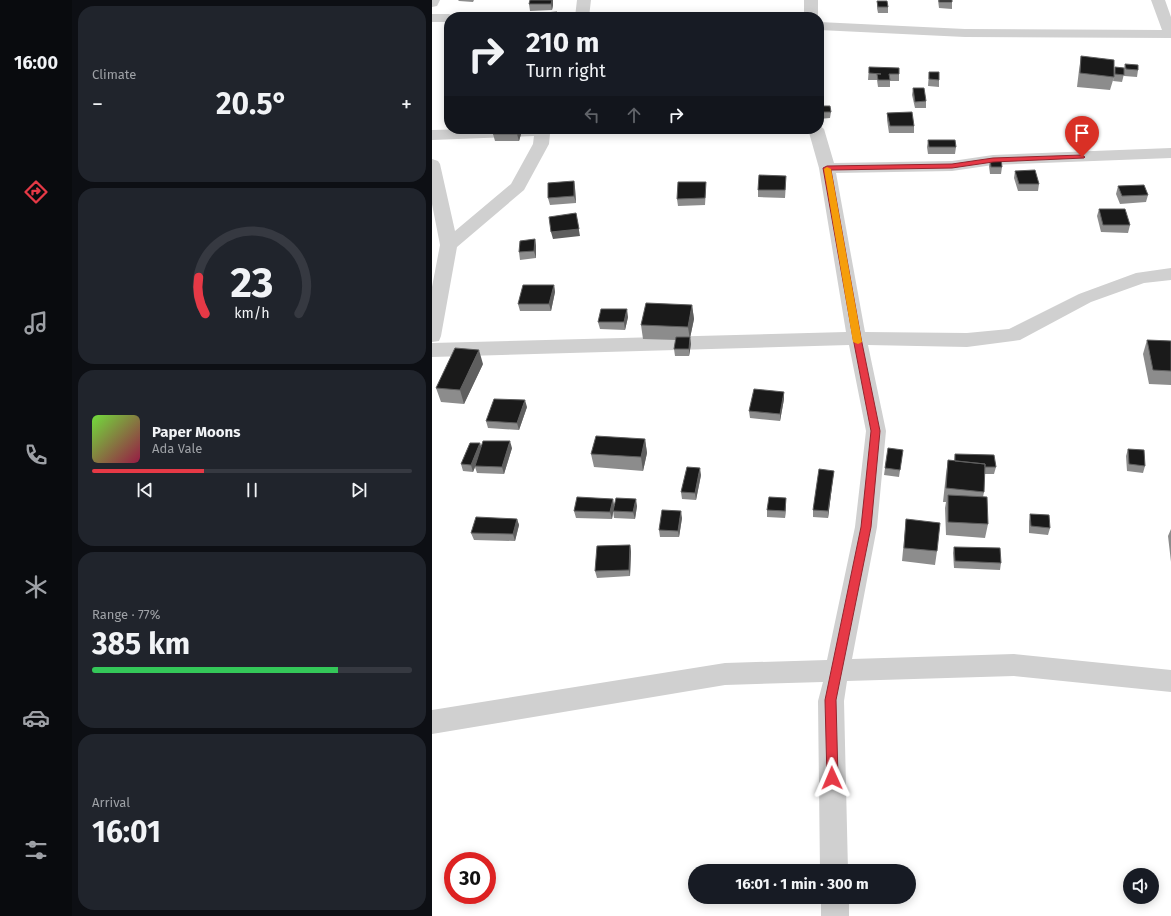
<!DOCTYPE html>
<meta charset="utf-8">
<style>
body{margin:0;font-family:"Fira Sans",sans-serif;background:#20242c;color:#f1f3f6;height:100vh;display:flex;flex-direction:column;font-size:15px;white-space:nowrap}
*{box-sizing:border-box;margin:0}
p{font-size:13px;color:#9ea1a6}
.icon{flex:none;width:22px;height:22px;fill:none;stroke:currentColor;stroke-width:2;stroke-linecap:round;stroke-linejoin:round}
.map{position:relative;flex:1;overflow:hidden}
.details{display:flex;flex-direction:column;gap:6px;padding:6px;background:#0d0f14;width:360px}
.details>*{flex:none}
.top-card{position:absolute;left:12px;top:12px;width:380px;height:122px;border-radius:16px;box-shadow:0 2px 10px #0003;background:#171b24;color:#f1f3f6;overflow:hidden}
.controls{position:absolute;left:691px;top:868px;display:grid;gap:8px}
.controls a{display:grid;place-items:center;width:36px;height:36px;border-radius:50%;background:#171b24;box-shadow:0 2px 10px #0003;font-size:20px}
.speed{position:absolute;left:12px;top:852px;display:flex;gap:8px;font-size:20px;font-weight:700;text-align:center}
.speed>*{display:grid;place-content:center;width:52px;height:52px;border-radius:50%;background:#171b24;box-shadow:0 2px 10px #0003;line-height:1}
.speed .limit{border:6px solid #d22;background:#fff;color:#111}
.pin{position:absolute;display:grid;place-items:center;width:34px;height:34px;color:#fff;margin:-41px -17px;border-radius:50% 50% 50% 0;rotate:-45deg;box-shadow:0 0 4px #0007}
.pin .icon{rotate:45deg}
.me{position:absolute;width:44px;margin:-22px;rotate:359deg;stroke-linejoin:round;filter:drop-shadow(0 0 3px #0008)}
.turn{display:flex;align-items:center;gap:14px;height:84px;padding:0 16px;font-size:18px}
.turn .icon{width:52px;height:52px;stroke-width:2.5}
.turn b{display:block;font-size:28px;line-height:34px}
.lanes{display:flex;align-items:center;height:38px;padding:0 16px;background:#0003;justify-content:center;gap:20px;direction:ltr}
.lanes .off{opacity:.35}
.big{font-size:30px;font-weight:700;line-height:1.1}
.details .tile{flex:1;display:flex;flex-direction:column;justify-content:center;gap:6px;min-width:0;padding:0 14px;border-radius:16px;background:#20242c}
.details .dial{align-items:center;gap:0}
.dial svg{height:104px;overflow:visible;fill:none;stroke:#363941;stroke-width:7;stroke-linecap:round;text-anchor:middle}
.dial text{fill:#f1f3f6;stroke:none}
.song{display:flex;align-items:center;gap:12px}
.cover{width:48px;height:48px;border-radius:6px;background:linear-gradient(135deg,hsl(100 70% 55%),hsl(340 70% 35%))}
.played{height:4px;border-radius:2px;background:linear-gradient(90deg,#e63946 35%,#363941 35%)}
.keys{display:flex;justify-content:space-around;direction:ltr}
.heat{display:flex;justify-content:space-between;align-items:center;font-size:22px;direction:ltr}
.charge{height:6px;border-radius:3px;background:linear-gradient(90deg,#34c759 77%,#363941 0)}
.trip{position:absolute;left:256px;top:864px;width:228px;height:40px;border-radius:20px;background:#171b24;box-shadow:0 2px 10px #0003;font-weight:700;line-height:40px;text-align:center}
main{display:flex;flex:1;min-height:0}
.tab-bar{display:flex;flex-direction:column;width:72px;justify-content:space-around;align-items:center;background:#090b0e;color:#9ea1a6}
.tab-bar .icon{width:28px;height:28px}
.tab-bar .selected{color:#e63946}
.tab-bar b{font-size:18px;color:#f1f3f6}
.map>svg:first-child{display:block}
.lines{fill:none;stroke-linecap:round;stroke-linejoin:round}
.minor{fill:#d0d0d0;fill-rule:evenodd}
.wall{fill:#8c8c8c}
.shaded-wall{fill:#5f5f5f}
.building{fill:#1a1a1a;stroke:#5f5f5f}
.route{fill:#e63946;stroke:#96252e}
.slow{fill:#f59e0b}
</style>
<main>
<nav class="tab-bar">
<b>16:00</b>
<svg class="icon selected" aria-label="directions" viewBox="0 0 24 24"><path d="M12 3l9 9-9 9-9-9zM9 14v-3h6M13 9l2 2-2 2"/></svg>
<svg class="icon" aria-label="music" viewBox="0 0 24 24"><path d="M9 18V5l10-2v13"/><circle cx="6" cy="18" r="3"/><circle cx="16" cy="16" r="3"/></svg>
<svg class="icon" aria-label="phone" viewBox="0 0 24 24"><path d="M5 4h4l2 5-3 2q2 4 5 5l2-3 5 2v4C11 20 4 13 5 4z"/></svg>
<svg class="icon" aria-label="climate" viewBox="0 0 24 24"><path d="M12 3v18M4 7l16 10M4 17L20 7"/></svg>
<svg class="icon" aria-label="car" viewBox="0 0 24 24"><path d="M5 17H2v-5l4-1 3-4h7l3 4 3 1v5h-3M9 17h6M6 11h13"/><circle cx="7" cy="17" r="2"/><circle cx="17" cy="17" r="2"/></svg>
<svg class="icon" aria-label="filters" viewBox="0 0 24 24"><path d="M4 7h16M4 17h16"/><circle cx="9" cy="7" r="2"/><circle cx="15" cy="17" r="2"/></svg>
</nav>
<section class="details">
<div class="tile"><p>Climate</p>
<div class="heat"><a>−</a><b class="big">20.5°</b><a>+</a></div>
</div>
<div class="tile dial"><svg viewBox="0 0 100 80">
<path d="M14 69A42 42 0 1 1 86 69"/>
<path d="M14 69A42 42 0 0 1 9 41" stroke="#e63946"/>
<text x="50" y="56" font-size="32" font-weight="700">23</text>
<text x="50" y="72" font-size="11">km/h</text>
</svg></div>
<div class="tile">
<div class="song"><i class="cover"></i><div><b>Paper Moons</b><p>Ada Vale</p></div></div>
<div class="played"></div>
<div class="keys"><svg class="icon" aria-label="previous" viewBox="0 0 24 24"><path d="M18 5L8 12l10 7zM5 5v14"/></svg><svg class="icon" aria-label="pause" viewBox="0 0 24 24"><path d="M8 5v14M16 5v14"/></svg><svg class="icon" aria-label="next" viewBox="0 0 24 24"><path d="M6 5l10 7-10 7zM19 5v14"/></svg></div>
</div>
<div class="tile"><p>Range · 77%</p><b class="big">385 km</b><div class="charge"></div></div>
<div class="tile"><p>Arrival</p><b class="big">16:01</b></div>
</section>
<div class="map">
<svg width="739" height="916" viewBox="0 0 739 916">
<rect width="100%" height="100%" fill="#fff"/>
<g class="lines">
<!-- minor -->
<path class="minor" d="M0,0H8L5,6L0,7Z
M145,0H159L157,17H143Z
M372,0H386V17H372Z
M719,0H733L739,17V38L533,37L387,30V22L533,29L730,30Z
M0,14H17L23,17H17V22H0Z
M387,125L392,129L402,163L520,161L561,155L739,148V158L561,165L520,171L404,173L433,332L535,333L577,329L647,294L704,273L739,268V280L712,283L659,302L588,340L581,341L535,347L436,345L454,431L445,527L420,659L582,654L739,670V692L582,676L415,681L412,701L416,871H388L386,701L391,682L293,685L0,734V710L293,663L395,660L423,527L434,431L417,345L0,357V343L414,332L387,168L376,129H387Z
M37,129H126L123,132L118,134L117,144L92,190L25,247L9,336L7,341L0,342V287L8,245L0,204V159L6,161L8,164L23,231L79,184L101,144L102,136L0,140V130Z
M389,897H417V916H389Z"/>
</g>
<!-- wall -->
<path class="wall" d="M26,0H42L41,2L27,1Z
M121,0V5L120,10L98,11L97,4Z
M506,0H520V9L507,8Z
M445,1L456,7V13H446L445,8Z
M649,56L682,74L683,67L692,68L693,64L706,70L705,77L692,76V74L690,82L681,81L682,77L678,90L645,87L647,70Z
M437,67L467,74V81H458V87H446L445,80H436Z
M497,72L507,80V87L496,86Z
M481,88L494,101V108H483L480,95Z
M387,106L399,112L398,118L387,119Z
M455,113L482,126V133H457L455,120Z
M61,134H89L87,141H63Z
M496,140L524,147L523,154H496L495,147Z
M558,159L570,167L569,174H558L557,166Z
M583,171L607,184L606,191H586L582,178Z
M142,181L143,188L144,203L118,205L116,198Z
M354,183L353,198L326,197V190Z
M686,186L716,195L714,202L688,204L684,194Z
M274,189L273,205L246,206L245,199Z
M667,209L698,225L696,233L669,232L665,216Z
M103,239L104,246V258L88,260L87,252Z
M122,285L123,292L119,311H88L86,304Z
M260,305L262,319L258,338L259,344L257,356H243L242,349L244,340L211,339L209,325Z
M196,317L193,330L168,329L166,322Z
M715,340L739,341V385L717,384L711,354Z
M51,364L32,404L9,402L4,388Z
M352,399L348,421L318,418L317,411Z
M95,407L87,430L56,428L54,421Z
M213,439L215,453L211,471L162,467L159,454Z
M48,443L49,447L80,448L72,474L45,473L43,467L41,472L31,471L29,464Z
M696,449L713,466L711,473L695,471L694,456Z
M523,454L564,467L562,474H552V492L551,497L556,524L553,538L514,535L513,508L514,502H511L514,474L516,460L522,461Z
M470,457L467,477L452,475L453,468Z
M402,471L401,478L396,518L381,517V510Z
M269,475L264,500L250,499L249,492Z
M354,498V505L353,518L335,517V510Z
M181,499L182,506L180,519L144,518L142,511Z
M205,506L203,519L182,518L181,511Z
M598,514L618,528L616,535L597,533V521Z
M250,518L247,537H228L227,530Z
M85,519L87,525L83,541L42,540L39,533Z
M474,519L505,551L503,565L470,561Z
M739,529V562L736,536Z
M198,545L199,552L198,576L165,578L163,571Z
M522,547L569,563L568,570L522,568L521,553Z"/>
<!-- shaded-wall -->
<path class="shaded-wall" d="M120,0H121V5L120,10L119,4Z
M87,129H88L89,134L87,141L85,134Z
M142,181L143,188L144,203L142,196Z
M144,213L148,236L121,239L119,232Z
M103,239L104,246V258L102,251Z
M122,285L123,292L119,311L117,304Z
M260,305L262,319L258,338L259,344L257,356V349L258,340L256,327Z
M195,309L196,317L193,330L192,322Z
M47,350L51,364L32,404L28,390Z
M352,392V399L348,421V414Z
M93,400L95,407L87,430L85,423Z
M213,439L215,453L211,471L209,457Z
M78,441L80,448L72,474L70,467Z
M48,443L50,450L43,466V467L41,472L39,465Z
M268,468L269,475L264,500L263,493Z
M402,471L401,478L396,518V511Z
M354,498V505L353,518V511Z
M181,499L182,506L180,519L178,512Z
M204,499L205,506L203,519L201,512Z
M249,511L250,518L247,537L246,531Z
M85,519L87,525L83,541L81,534Z
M198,545L199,552L198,576L197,570Z"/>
<!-- building -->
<path class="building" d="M98,0H120L119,4H97Z
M507,0H520V2H507Z
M445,1H455L456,7H446Z
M125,12L124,17H111L112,13Z
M149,13L160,14L159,17H147Z
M649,56L682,60V77L648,73Z
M693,64L706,65V70L694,69Z
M437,67L467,68V74H457L458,80H446L445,74H449L437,73Z
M683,67L692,68V75L683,74Z
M497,72H507V80L497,79Z
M481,88H492L494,101L483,102Z
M387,106H398L399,112H387Z
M480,112L482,126H458L455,113Z
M63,129H87L85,134H61Z
M496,140H523L524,147H497Z
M558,159H569L570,167H559Z
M603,170L607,184H587L583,171Z
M327,175L354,176L353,190H326Z
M142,181V196L116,198V183Z
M246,182H274L273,198L245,199Z
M712,185L716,195L690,196L686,186Z
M667,209H693L698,225H671Z
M144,213L147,229L119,232L117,217Z
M103,239L102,251L87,252L88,241Z
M91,285H122L117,304H86Z
M214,303L260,305L256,327L209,325Z
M169,309H195L192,322H166Z
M244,337H258L257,349H242Z
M715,340L739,341V371L721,370Z
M23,348L47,350L28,390L4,388Z
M322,389L352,392L348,414L317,411Z
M62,399L93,400L85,423L54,421Z
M164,436L213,439L209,457L159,454Z
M51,441H78L70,467L43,466Z
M38,443H48L39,465L29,464Z
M456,448L471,450L468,470L453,468Z
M696,449L712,450L713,466L697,464Z
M523,454L562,455L564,467H553V464L523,461Z
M516,460L553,464L552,492L514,488Z
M255,467L268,468L263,493L249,492Z
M387,469L402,471L396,511L381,510Z
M516,495L555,497L556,524L516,522Z
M145,497L181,499L178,512L142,511Z
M337,497L354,498L353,511L335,510Z
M184,498L204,499L201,512L181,511Z
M230,510L249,511L246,531L227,530Z
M598,514L617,515L618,528L599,526Z
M44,517L85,519L81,534L39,533Z
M474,519L508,523L505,551L472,548Z
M198,545L197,570L163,571L165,546Z
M522,547L568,548L569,563L523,561Z"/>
<!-- route -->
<path class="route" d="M650,155L653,157L652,158L561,162L520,168L399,170L429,338L448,431L439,527L404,700L406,778L404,782L400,783L396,782L395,778L393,700L429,527L439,431L421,338L391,168L395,166L520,164L561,158Z"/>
<!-- slow -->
<path class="slow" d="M395,167L399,169L430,342L426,344L421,342L392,169Z"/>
</svg>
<div class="controls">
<a><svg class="icon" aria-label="sound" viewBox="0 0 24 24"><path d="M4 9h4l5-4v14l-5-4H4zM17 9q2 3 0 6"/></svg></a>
</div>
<div class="speed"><div class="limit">30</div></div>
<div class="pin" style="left:650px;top:157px;background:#d93025"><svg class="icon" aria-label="arrive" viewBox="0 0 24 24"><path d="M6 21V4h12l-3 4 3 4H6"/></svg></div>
<svg class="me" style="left:400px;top:778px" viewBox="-20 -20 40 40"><path d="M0-17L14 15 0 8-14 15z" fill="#e63946" stroke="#fff" stroke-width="4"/></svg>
<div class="trip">16:01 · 1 min · 300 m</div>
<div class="top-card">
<div class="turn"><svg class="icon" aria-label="right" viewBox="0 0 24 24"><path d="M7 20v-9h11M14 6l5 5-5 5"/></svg><div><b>210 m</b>Turn right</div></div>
<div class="lanes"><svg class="icon off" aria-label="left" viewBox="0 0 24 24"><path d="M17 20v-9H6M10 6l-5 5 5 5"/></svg><svg class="icon off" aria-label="ahead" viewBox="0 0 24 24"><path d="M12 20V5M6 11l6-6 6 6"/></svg><svg class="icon" aria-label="right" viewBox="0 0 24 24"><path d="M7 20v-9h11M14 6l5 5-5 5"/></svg></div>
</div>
</div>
</main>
